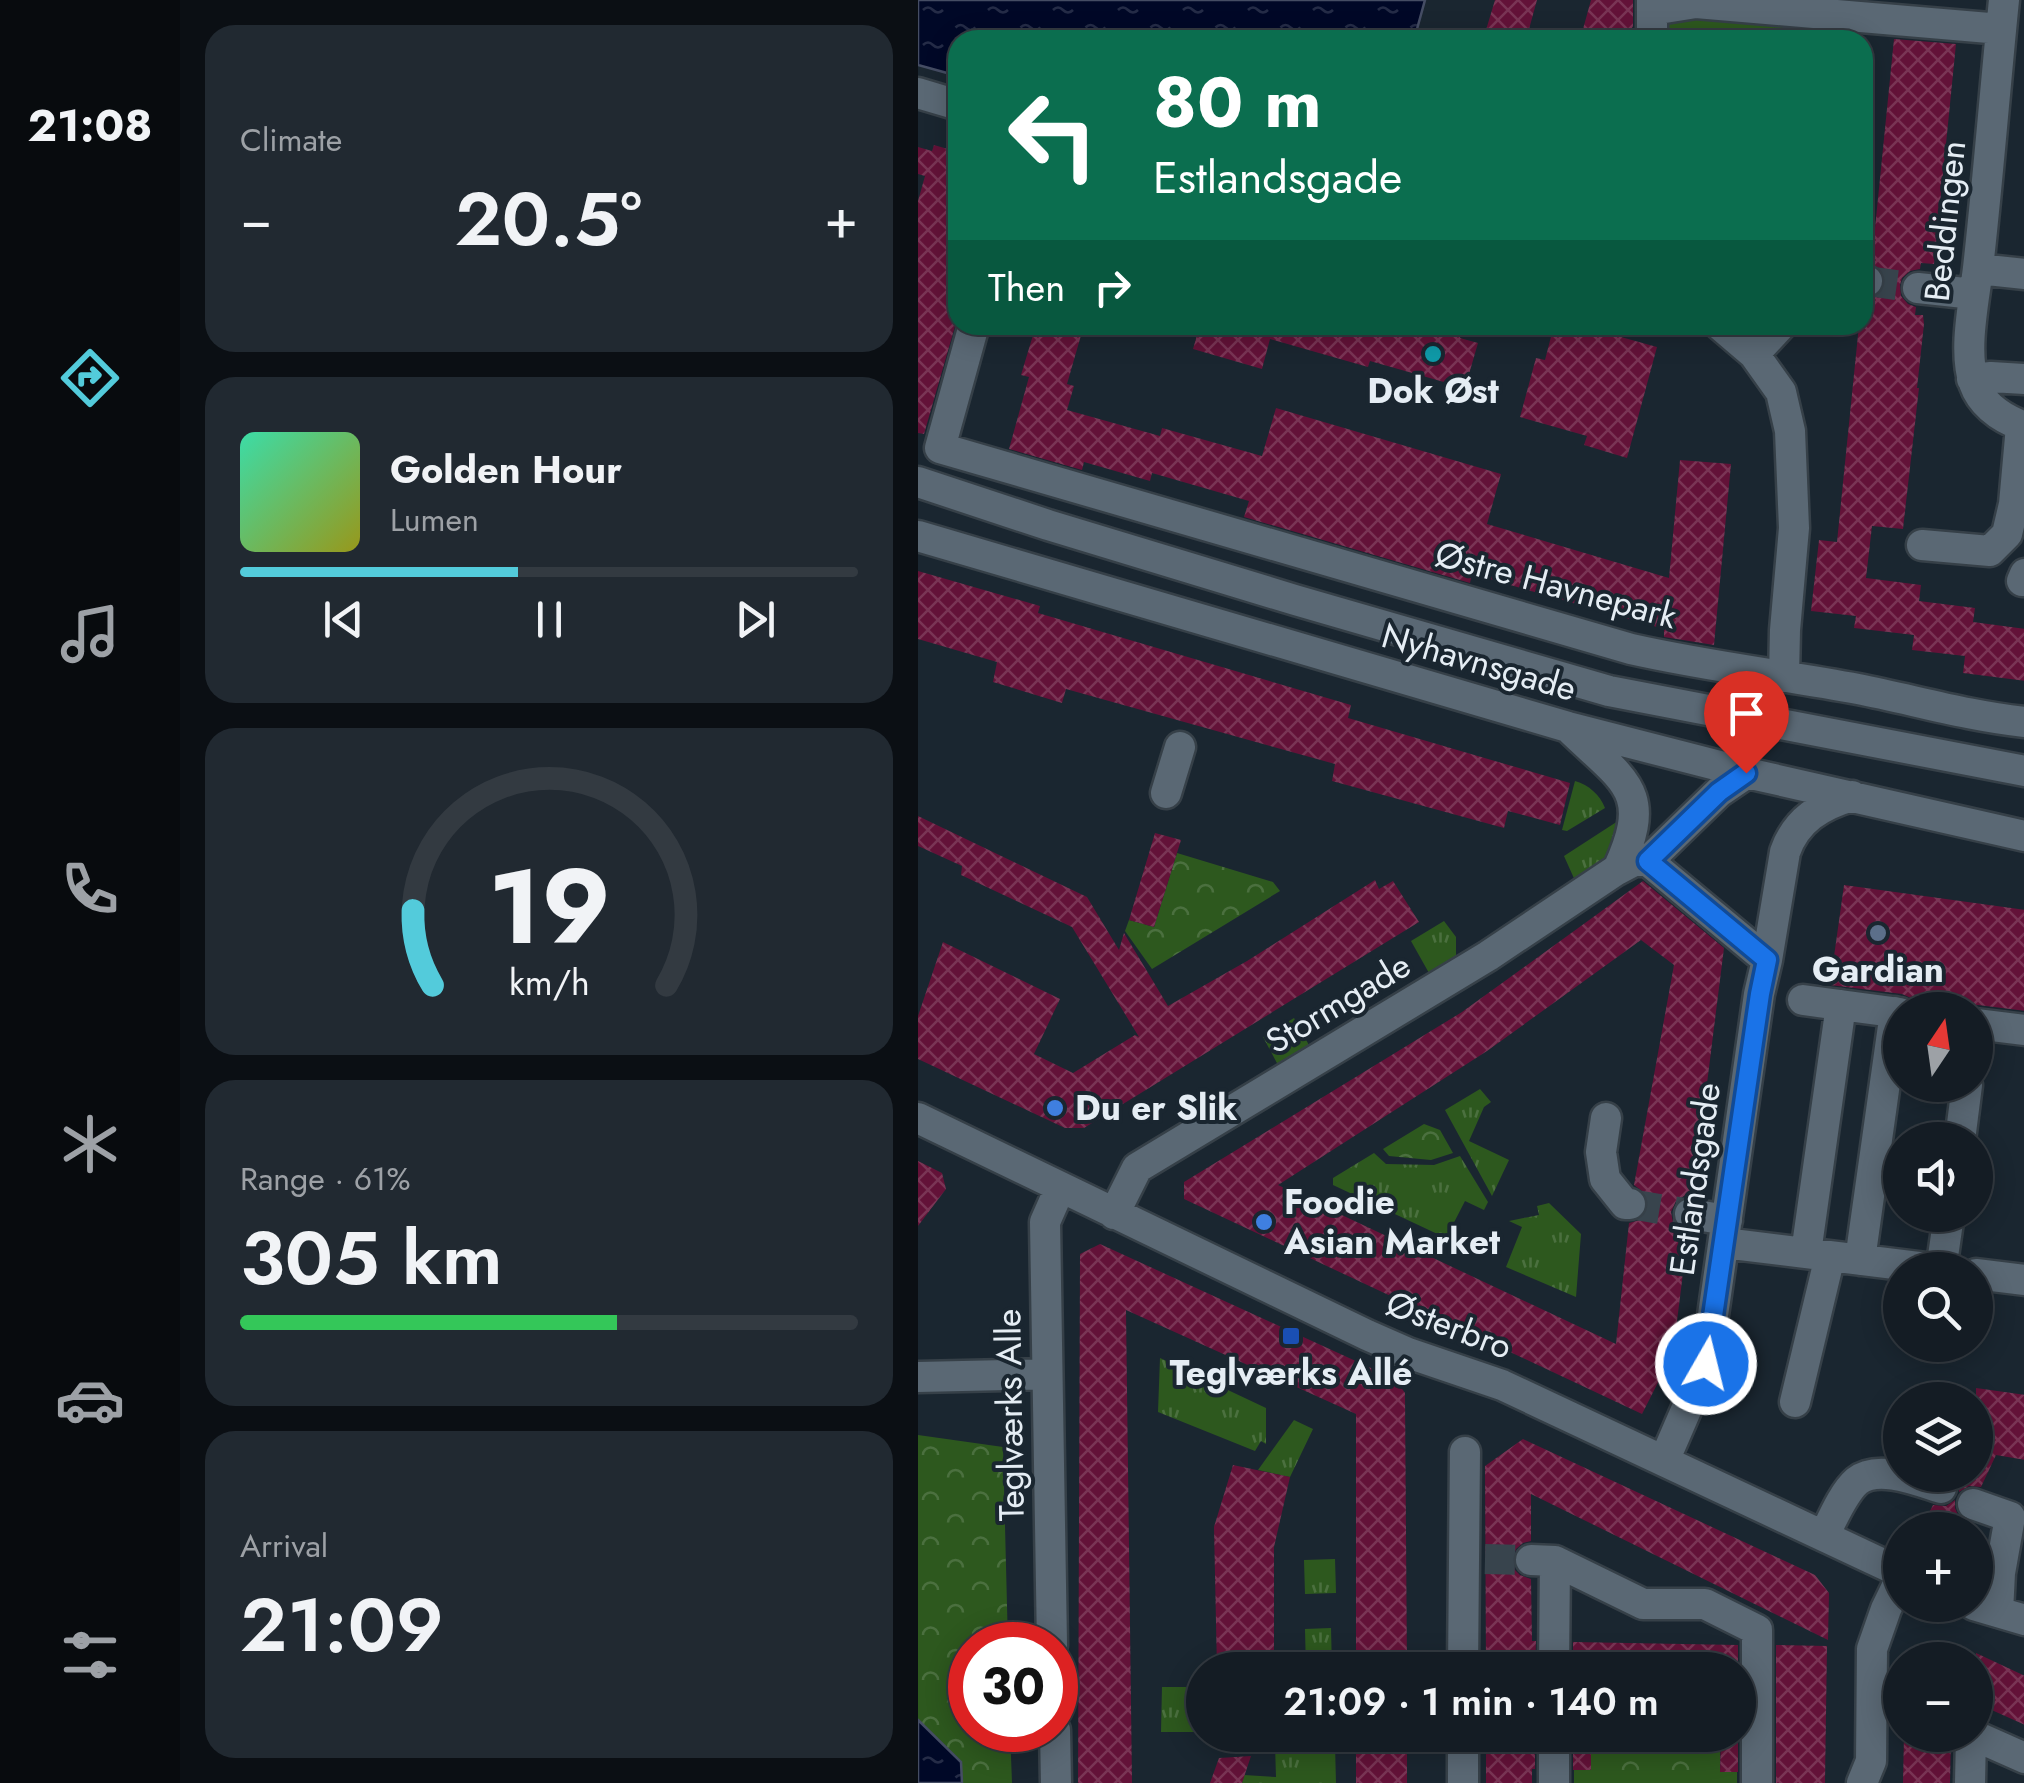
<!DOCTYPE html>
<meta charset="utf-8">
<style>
body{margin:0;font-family:Jost,sans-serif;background:#212931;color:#f1f3f6;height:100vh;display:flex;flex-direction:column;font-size:38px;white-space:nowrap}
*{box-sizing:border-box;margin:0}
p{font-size:32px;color:#9da1a6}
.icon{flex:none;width:55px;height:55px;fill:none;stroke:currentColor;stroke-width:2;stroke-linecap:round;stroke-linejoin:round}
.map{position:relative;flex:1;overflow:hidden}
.side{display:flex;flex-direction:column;gap:25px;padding:25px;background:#0b0f14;width:738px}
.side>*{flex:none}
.banner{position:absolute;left:30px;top:30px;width:925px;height:305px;border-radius:30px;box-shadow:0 5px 25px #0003,0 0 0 2px #333a41;background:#0b6e4f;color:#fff;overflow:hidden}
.needle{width:65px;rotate:13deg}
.fabs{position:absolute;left:965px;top:992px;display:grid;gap:20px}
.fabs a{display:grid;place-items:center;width:110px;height:110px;border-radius:50%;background:#141c24;box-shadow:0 5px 25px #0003,0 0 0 2px #333a41;font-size:50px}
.speed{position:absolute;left:30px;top:1622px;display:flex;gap:20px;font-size:50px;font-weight:700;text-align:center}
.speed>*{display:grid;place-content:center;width:130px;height:130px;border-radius:50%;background:#141c24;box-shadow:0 5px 25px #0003,0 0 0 2px #333a41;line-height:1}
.speed .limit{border:15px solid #d22;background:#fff;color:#111}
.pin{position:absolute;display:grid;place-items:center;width:85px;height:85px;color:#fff;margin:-102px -42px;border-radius:50% 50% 50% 0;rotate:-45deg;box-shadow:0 0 10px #0007}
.pin .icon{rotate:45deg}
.me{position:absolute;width:110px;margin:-55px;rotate:8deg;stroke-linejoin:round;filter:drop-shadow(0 0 8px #0008)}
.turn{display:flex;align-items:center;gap:35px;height:210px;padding:0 40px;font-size:45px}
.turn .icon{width:130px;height:130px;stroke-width:2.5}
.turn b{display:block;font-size:70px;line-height:85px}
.then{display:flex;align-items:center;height:95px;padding:0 40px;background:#0003;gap:20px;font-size:38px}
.big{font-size:75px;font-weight:600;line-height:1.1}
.side .tile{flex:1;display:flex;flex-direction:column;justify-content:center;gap:15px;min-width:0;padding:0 35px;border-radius:30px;background:#212931}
.side .dial{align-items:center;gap:0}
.dial svg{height:260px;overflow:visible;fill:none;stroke:#333a41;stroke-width:7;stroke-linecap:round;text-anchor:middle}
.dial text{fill:#f1f3f6;stroke:none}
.song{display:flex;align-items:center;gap:30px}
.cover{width:120px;height:120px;border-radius:15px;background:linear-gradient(135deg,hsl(160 70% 55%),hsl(60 70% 35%))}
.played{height:10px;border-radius:5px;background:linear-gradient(90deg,#53cbdb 45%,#333a41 45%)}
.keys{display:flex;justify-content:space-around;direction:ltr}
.heat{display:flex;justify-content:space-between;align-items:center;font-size:55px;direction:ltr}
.charge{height:15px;border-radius:8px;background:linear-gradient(90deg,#34c759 61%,#333a41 0)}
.trip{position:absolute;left:268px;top:1652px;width:570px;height:100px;border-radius:50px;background:#141c24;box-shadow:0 5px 25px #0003,0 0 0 2px #333a41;font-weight:600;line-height:100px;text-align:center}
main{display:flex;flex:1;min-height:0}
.tabs{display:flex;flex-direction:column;width:180px;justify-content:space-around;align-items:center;background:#080b0e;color:#9da1a6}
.tabs .icon{width:70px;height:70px}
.tabs .selected{color:#53cbdb}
.tabs b{font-size:45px;color:#f1f3f6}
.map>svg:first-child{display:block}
.grass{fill:url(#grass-tufts)}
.park{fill:url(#park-crowns)}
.water{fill:url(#water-ripples);stroke:#454d64;stroke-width:2.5}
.building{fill:url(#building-cross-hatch);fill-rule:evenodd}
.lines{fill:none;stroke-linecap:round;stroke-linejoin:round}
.minor-tunnel{stroke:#38444d;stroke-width:30;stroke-dasharray:30 15;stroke-linecap:butt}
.minor-casing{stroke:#364048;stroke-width:35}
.minor{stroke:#5a6874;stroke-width:30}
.route-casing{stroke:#114b97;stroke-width:25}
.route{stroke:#1a73e8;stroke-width:18}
.culture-dot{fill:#0f9aa8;stroke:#1a2630;stroke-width:4}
.service-dot{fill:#5c6f8a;stroke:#1a2630;stroke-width:4}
.shop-dot{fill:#3f7fe0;stroke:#1a2630;stroke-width:4}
.transit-dot{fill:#1a4fb4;stroke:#1a2630;stroke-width:4}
.labels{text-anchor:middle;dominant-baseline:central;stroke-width:8;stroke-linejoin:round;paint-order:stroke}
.street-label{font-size:35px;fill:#e5edf4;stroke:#1a2630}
.poi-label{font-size:35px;font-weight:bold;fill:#e5edf4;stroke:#1a2630}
</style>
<main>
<nav class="tabs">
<b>21:08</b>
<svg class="icon selected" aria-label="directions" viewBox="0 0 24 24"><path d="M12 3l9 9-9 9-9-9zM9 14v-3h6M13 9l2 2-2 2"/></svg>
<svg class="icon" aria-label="music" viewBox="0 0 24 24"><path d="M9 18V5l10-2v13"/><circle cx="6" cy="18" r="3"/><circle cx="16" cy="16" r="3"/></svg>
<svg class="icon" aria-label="phone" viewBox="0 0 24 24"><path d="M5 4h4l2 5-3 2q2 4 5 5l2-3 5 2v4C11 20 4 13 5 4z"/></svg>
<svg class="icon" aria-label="climate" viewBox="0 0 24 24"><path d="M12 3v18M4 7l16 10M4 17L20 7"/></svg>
<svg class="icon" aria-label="car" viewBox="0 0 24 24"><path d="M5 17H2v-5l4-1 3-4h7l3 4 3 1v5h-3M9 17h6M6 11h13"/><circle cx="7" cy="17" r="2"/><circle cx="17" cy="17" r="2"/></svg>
<svg class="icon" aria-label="filters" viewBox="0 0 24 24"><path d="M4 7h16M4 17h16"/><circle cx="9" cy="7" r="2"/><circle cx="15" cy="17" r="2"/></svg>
</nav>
<section class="side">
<div class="tile"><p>Climate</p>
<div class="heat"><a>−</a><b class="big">20.5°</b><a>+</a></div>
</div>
<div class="tile">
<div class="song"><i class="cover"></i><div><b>Golden Hour</b><p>Lumen</p></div></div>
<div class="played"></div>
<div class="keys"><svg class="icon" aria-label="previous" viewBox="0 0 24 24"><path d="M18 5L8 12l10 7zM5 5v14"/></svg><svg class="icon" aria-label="pause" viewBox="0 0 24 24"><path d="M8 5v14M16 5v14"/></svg><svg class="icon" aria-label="next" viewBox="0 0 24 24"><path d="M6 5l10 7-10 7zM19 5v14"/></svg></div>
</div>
<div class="tile dial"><svg viewBox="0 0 100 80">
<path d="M14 69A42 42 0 1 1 86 69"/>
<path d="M14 69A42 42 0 0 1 8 46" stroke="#53cbdb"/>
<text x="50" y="56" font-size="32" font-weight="700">19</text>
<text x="50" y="72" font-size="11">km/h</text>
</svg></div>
<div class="tile"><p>Range · 61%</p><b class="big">305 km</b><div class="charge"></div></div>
<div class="tile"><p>Arrival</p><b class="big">21:09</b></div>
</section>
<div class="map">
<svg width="1107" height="1783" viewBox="0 0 1107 1783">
<defs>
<pattern id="grass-tufts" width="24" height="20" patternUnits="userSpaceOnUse" patternTransform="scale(2.5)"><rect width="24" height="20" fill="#2d581e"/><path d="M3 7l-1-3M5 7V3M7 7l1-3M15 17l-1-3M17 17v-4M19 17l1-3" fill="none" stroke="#4b703f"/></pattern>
<pattern id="park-crowns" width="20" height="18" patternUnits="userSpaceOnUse" patternTransform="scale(2.5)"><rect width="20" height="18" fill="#2d581e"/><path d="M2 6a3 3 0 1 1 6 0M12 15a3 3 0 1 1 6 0" fill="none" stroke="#4b703f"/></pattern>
<pattern id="water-ripples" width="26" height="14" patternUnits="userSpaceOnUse" patternTransform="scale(2.5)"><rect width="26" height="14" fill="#000827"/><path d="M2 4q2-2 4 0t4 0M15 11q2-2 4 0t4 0" fill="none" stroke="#252c47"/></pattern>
<pattern id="building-cross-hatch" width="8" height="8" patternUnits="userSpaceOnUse" patternTransform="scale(2.5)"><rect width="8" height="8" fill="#631238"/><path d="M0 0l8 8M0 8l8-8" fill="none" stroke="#793555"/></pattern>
</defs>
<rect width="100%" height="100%" fill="#1a2630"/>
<!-- grass -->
<path class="grass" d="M657,781C671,785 682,795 687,808L649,831L644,830Z
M700,821C704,854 681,866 659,885L646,856Z
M526,921L538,937V956L511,973L493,941Z
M376,1018L392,1047L360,1065L345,1037Z
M562,1089L573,1102L566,1107L551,1141L591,1160L574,1196L527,1110Z
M456,1153L468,1164L516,1165L542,1156L570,1202L566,1210L547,1201L528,1238L415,1185V1178Z
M631,1203L663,1234L658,1297L588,1267L604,1227L591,1221L621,1215L619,1206Z
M242,1358L348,1408V1444L343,1441L337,1451L240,1412Z
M376,1420L395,1429L372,1477L340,1470Z
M417,1559L418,1593L387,1594L386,1560Z
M413,1628L414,1670H388L387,1629Z
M244,1687H285V1732H243Z
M357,1744L417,1745L418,1783H324L326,1775L358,1777Z"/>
<!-- park -->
<path class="park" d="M748,0H903L900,40H750Z
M259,853L355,882L362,891L234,969L207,931L211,920L236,927Z
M506,1124L522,1130L535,1153L513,1160L471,1156L465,1149Z
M0,1435L85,1447L90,1645H52V1730H92L94,1783H0Z
M673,1745L802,1746V1772H819V1783H656V1770H673Z"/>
<!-- water -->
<path class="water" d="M0,0H507L496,40H40V76L0,65Z
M0,1720L43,1762L44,1783H0Z"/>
<!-- building -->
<path class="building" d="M577,0H619L608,40H565Z
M673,0H715V26L708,40H662Z
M976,39L1038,44L1016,264L1003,263L1002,269L992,271L984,278L982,285L983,296L990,304L998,307L997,315H1005L1006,324L999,388H1001L985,529L954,526L948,578L1003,585L1001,601L1057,608L1055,622L1107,629V681L1045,673L1047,656L994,650L996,635L936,628L938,616L893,611L901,540L919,542L941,325H945L947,300L961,295L967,285V277L963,269L951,263V258H954Z
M16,145L40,152V316L6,434L0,433V201L7,176L0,174V147L14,151Z
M118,325H166L149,384L156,386L149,410L242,436L244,428L344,456L358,408L583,474L569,524L751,578L762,460L813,464L796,645L746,637V629L554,574L552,583L326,517L331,501L234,473L232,481L166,462L164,470L91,449L111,377L103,375Z
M282,325H545L542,338L560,343L547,388L452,361L450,367L352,339L344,369L275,349Z
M636,325H684L705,330L703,337L739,347L709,458L666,445L669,436L602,417L618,358L627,360Z
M0,571L122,606L120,613L433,705L430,718L652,783L642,825L590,811L586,828L414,781L417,764L148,689L144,703L75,682L79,662L0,639Z
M0,816L169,897L201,950L206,933L250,1006L329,961L457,880L461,889L475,881L501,922L166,1128H147L0,1059V1016L25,942L142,999L116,1054L155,1073L217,1035L221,1037L154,927L43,875L44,866L0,846Z
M237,833L263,840L236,927L211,920Z
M725,881L806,948L775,1195L766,1196L758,1201L753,1212L755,1222L759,1228L770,1233L755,1353L724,1414L266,1199V1182L544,1012ZM723,940L756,965L716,1185L728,1194L731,1205L729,1212L722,1220L711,1223L698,1344L360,1185L569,1051Z
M926,885L1107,910V1011L1060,1005L1038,1010L998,1005L993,998L984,994L912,985Z
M0,1161L24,1173L28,1189L0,1226Z
M182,1244L477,1379L487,1393L489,1670H438V1414L208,1310L214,1783H160L162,1254Z
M1058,1388L1107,1395V1460L1078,1455L1063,1487L1051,1486L1041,1492V1483L1036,1475H1058Z
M605,1439L897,1575L911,1593L910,1640L613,1494V1541L605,1543L598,1549L594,1560L597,1570L602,1575L613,1579L614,1641H618L617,1670H568L567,1466Z
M315,1465L372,1477L356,1547V1655L330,1654V1670H299L296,1527Z
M1037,1500V1508L1040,1515L1047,1521L1043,1530H1030L1008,1519L1015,1505L1028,1506Z
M655,1642L820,1645V1772H802L803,1735H820V1670H655Z
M858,1645L909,1646L907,1783H858Z
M1058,1653L1107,1676V1725L1058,1703Z
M438,1735H489V1783H438Z
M568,1735H617V1769H614V1783H568Z
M655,1735H673V1770H655Z
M986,1735H1033L1032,1783H985Z
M333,1756L324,1783H292L301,1758Z"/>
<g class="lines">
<!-- minor-tunnel -->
<path class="minor-tunnel" d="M949,281L1000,288
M712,1204L772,1214
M567,1559L613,1560"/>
<defs>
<path id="minor" d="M1086,0C1077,89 1070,179 1060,268C1056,302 1045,351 1056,383C1064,406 1085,419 1107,427
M734,10L778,3L1083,29
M734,40V0
M0,93L40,105
M1060,269L1107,274
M945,282L949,281
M1000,288L1056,294
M56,325L22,448L713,649C788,666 865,675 940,689C996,700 1050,716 1107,722
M802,325L836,354L863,392L872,431L876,528L867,630L866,677
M836,354L863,325
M1054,379L1073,377L1107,379
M0,482L130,525L377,600L691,691L1107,771
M0,536L650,727L829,773L1107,836
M1004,545L1072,551L1089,534L1096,504L1103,426
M1107,574L1104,581H1107
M653,730C707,782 736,791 700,869
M248,793L262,747
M730,861L849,960L841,994L788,1364L746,1461
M849,960L867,852C878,820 903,805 934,796
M885,1000L982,1013
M1058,1024L1107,1030
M0,1118L449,1335L490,1353L584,1385L982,1572
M688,1118L683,1152L687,1179L707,1204H712
M1042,1140L1049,1085
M196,1214L219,1168L570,956L697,871L716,861H730L801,792L829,773
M772,1214L809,1220
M806,1243L1025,1270
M888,1253L923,1005
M942,1260L977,1012
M1023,1270L1031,1215
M1058,1274L1107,1280
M0,1377L128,1374
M877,1402L912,1256
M1055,1504L1092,1517L1082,1573L1080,1612
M906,1536C914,1520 925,1493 939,1481C960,1464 1001,1481 1023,1488
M613,1560L637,1561L725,1604H787L839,1630V1783
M1056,1605L1107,1620
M134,1645L127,1222L142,1188
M545,1670L547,1452
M636,1670L637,1561
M137,1730L138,1783
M1055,1735L1107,1758
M545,1783V1735
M636,1783V1735
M944,1783L953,1761L954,1649L968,1609L982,1580
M1052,1783L1053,1735"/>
</defs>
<!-- minor casing -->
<use href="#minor" class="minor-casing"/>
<!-- minor -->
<use href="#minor" class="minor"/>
</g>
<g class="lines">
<defs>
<path id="route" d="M788,1364L842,994L849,960L730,861L801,792L828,773"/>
</defs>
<!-- route casing -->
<use href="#route" class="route-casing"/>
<!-- route -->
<use href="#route" class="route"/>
</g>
<!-- markers -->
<circle class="culture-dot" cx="515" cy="354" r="10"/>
<circle class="service-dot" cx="960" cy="933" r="10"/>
<g class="shop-dot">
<circle cx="137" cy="1108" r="10"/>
<circle cx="346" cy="1222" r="10"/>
</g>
<rect class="transit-dot" x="363" y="1326" width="20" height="20" rx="5"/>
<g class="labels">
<!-- street labels -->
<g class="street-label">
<text transform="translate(1027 221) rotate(-84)">Beddingen</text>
<text transform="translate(638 585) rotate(15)">Østre Havnepark</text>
<text transform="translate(561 662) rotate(16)">Nyhavnsgade</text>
<text transform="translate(420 1003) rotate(-31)">Stormgade</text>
<text transform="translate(777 1179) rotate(-82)">Estlandsgade</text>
<text transform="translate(531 1325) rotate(21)">Østerbro</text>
<text transform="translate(92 1415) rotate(-91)">Teglværks Alle</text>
</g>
<!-- poi labels -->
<g class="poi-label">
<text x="515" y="391">Dok Øst</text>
<text x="960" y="970">Gardian</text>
<text x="157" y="1108" text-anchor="start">Du er Slik</text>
<text x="366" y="1202" text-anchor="start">Foodie<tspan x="366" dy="40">Asian Market</tspan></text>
<text x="373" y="1373">Teglværks Allé</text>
</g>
</g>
</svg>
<div class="fabs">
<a><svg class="needle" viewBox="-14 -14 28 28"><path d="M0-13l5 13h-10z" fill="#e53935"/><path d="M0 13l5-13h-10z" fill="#9da1a6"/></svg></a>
<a><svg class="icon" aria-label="sound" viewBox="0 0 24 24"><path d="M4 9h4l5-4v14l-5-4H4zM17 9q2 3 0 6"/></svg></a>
<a><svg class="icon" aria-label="search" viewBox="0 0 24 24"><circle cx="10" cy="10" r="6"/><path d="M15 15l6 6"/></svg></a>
<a><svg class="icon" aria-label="layers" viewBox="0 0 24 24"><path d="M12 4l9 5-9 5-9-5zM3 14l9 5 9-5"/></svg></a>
<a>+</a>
<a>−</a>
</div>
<div class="speed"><div class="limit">30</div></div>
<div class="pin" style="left:828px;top:773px;background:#d93025"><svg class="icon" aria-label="arrive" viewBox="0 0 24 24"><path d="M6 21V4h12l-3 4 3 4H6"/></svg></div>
<svg class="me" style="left:788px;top:1364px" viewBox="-20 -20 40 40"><circle r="17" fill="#1a73e8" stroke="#fff" stroke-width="3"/><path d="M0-11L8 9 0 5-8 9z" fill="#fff"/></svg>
<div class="trip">21:09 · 1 min · 140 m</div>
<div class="banner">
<div class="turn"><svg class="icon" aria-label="left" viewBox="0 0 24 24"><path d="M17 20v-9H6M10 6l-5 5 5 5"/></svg><div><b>80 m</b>Estlandsgade</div></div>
<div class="then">Then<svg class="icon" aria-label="right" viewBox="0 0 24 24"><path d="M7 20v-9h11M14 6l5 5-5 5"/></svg></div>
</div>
</div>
</main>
